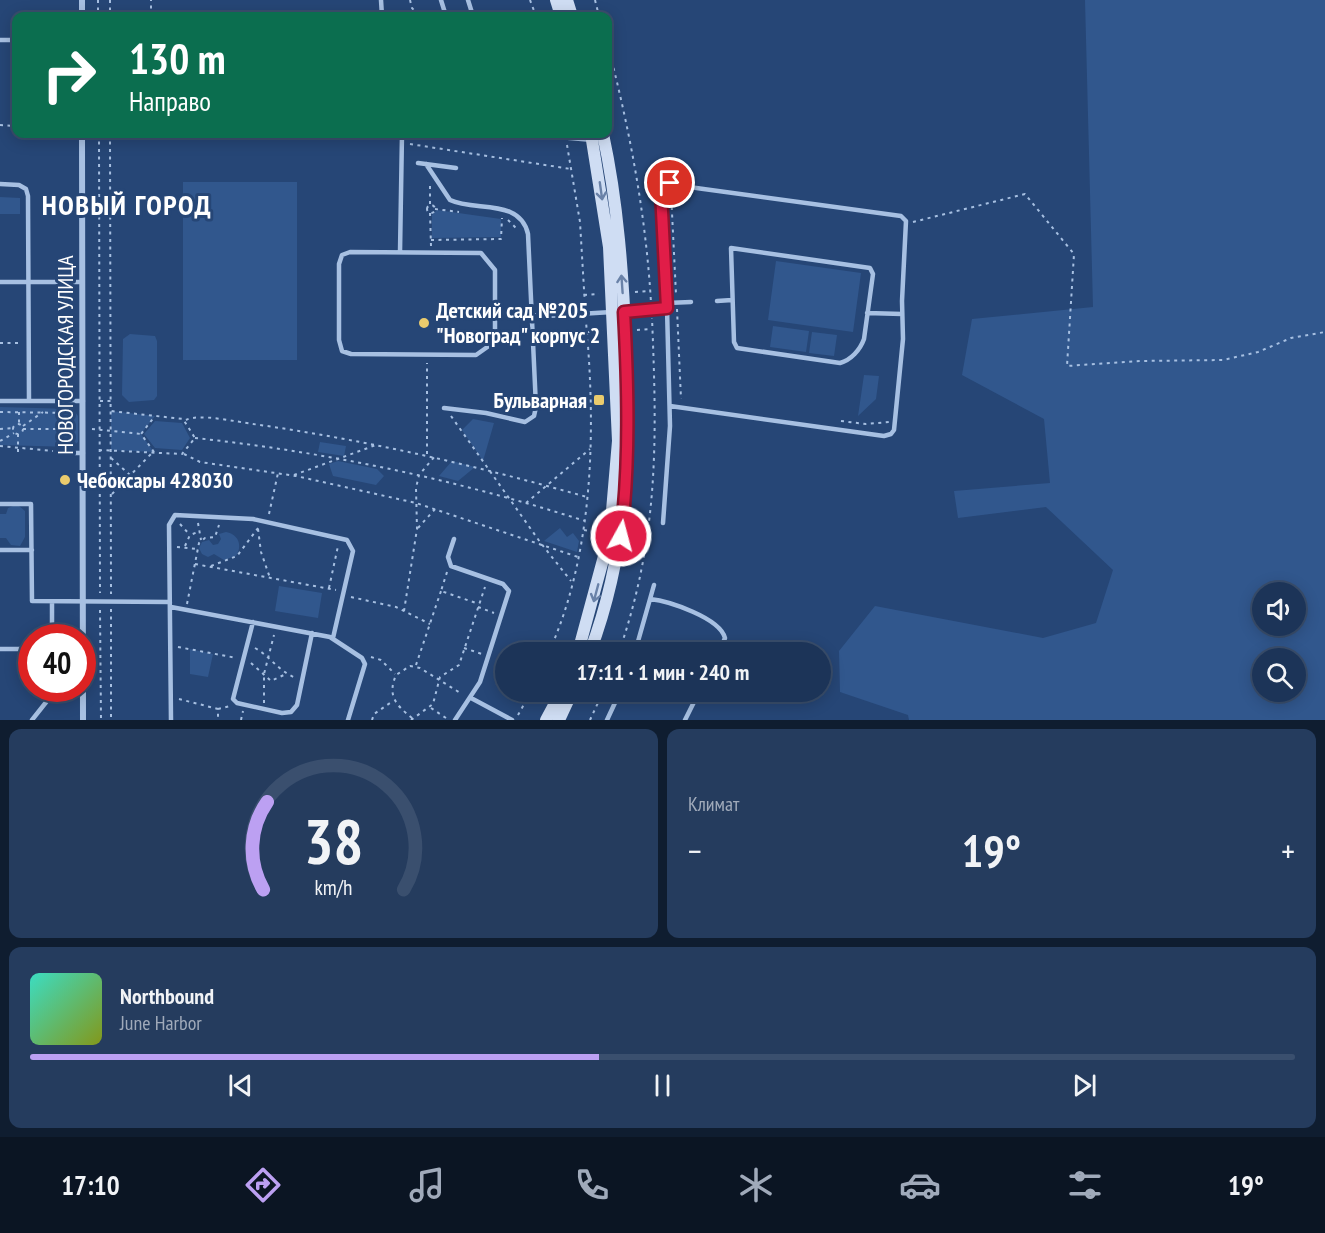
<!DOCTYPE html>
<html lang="ru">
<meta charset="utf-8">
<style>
body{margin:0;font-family:"PT Sans Narrow",sans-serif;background:#253c5e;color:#f1f3f6;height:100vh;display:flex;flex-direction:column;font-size:22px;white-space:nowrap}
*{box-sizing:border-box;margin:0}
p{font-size:20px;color:#a0aaba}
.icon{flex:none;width:33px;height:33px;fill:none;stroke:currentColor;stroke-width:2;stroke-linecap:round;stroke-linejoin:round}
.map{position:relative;height:720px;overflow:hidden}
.sheet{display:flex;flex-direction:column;gap:9px;padding:9px;background:#0f1d30;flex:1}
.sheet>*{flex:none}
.top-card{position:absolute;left:12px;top:12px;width:600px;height:126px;border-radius:12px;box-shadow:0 3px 15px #0003,0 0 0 2px #3a4f6e;background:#0b6e4f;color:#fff;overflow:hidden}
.buttons{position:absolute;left:1252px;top:582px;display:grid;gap:12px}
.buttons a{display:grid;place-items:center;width:54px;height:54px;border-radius:50%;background:#1c3458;box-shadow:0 3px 15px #0003,0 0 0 2px #3a4f6e;font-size:30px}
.speed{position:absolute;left:18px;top:624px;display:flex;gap:12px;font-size:30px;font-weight:700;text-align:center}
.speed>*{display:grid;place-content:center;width:78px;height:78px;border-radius:50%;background:#1c3458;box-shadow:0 3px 15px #0003,0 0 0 2px #3a4f6e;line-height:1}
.speed .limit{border:9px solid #d22;background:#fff;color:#111}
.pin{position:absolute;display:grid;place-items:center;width:51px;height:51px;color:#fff;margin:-26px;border:3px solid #fff;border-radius:50%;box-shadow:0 2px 6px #0007}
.me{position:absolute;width:66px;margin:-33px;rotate:7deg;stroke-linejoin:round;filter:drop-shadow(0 0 4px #0008)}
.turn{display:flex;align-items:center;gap:21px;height:126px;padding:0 18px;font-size:27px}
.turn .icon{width:78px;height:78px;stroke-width:2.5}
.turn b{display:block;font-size:42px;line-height:51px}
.big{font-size:45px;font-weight:600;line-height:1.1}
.sheet .card{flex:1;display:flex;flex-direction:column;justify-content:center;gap:9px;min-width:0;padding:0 21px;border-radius:12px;background:#253c5e}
.sheet .dial{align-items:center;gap:0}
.dial svg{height:156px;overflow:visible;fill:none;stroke:#3a4f6e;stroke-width:7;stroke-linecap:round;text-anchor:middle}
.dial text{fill:#f1f3f6;stroke:none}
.song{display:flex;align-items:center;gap:18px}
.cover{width:72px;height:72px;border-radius:9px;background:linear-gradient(135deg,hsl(170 70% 55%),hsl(70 70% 35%))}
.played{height:6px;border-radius:3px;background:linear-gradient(90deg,#bca0f2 45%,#3a4f6e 45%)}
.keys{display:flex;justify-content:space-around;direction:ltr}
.heat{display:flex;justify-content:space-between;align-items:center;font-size:33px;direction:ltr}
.sheet .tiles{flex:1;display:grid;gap:9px;grid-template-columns:1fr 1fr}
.card:last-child{grid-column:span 2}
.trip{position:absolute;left:495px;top:642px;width:336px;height:60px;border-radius:30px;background:#1c3458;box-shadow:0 3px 15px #0003,0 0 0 2px #3a4f6e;font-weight:600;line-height:60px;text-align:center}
.menu{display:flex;height:96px;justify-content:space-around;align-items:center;background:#0b1523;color:#a0aaba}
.menu .icon{width:42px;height:42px}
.menu .selected{color:#bca0f2}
.menu b{font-size:27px;color:#f1f3f6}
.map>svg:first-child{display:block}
.green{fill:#31578d;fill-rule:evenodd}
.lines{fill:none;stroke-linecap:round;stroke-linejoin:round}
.path{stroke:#a7c0e2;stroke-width:2;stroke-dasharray:3 4.5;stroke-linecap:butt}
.lane{stroke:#a7c0e2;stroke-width:4.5}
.street{stroke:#a7c0e2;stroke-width:6}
.secondary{stroke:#cfddf3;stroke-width:12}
.oneway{stroke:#6a82a8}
.route-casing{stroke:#92132f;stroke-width:15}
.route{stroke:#e11d48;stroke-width:10}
.poi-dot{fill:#eacb6d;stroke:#264676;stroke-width:2}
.labels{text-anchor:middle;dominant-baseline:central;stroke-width:6;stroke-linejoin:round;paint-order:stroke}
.poi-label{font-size:22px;font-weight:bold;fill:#fff;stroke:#264676;text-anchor:start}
.street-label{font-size:22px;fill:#fff;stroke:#264676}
.district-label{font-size:28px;font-weight:bold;letter-spacing:1.5px;fill:#fff;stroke:#264676}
</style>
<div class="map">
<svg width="1325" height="720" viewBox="0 0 1325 720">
<rect width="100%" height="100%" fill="#264676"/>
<!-- green -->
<path class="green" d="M1085,0H1325V720H909L908,715L840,692L839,651L875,606L1043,638L1096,623L1113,570L1046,507L958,518L954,491L1050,483L1044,419L962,375L972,319L1093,307ZM1263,592H1296V626H1263ZM1263,658H1296V692H1263Z
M183,182H297V360H183Z
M0,197L20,198V214H0Z
M437,210L501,219V237L432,238V215Z
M776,261L861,273L853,332L768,320Z
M773,326L809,331L806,352L770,347Z
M812,332L837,335L834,356L809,353Z
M130,334L155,336L157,341V396L154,400L129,402L122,395L123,339Z
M864,375L879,376L876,399L858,416Z
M0,407L73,409L78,416V442L72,447L0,445Z
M111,411L155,416L141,434L154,452L111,450Z
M473,419L494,423L483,461L462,430Z
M155,421L182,423L190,438L182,450L155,448L144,434Z
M320,442L346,446L344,456L318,452Z
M338,461L377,469L384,476L376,485L333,476L329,464Z
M452,461L475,467L458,481L439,476Z
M13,506H19L25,511V537L20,546L11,545L6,538H0V514H6L8,508Z
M560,528L567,537L573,533L579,541L577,552L544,541Z
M226,532C238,534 243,545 236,556L224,560L214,554L208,557L202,554L199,548L202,542L209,540L213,545L218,544L221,539L219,534Z
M279,586L322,593L318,618L275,611Z
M190,649L213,654L208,677L190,674Z"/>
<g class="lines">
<!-- path -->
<path class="path" d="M98,0V16
M110,0V16
M410,0L412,8L419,16
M530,0L536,16
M595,0L599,16
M151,16V0
M608,46C630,131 646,216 651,303
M0,125L16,126
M99,134L100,593
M110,134L111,594
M410,144L571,169
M567,145L580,222L585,306
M430,186V204
M671,192L676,294
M427 209a4 4 0 1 1 8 0a4 4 0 1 1-8 0Z
M435,209L459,212
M430,213L431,246
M508,220L517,229
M913,222L1025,194L1074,254L1067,366L1140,361L1223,360L1258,352L1291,338L1325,332
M431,240L501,239L502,218
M635,292L650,291
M584,295L599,294
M677,309L681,399
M637,330L652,329
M588,332L603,331
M0,343H21
M100,401H111
M0,412L75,413
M19,412V424
M451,416L540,542L571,581
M186,420C199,413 237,422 253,424C367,440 477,466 587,497
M841,421L866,424L889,422
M13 429a5 5 0 1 1 10 0a5 5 0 1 1-10 0Z
M23,426L43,412
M0,429L13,428
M23,429H74
M92,429L141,434
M18,434V455
M195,438C328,452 457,480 585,521
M0,441L14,433
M0,446L53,451
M99,450L182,454L195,438L183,419L111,411
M154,452L141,434L155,416
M184,454L200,462L296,476L416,503L578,557
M427,454V363
M111,458L130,475
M294,475L376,445
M112,494L152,453
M526,503L590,449
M269,514L278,473
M198,523L201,540
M180,524L190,535
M418,528L436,508
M258,529L261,552L270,578
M584,530L599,532
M630,537L648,540
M185,546L190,535L198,532
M177,547L197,549
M195,564L336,590
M211,566L237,556L258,528
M447,572L441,591L479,604
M329,588L338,546
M351,597L396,607L430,624
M187,604L199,543L205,538L215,537L219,525
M478,607L494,613
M111,609V720
M100,610L101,720
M404,611L417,529L416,488L419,475L435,456
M178,647L237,658
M255,648C271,657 278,671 296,678
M464,648L482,654
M549,652C594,552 596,430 586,322
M619,652C659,536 657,439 652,318
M371,657L381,660L395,674
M251,663L271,681L286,674
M416,665L441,591
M179,699L218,709V720
M264,703V674L274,635
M431,708L449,720
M218,709L230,706
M518,715L531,692
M412,718C396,705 387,696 396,675L410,666L420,668L462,694
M241,720L243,711
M372,720L374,714L393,701
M411,720L433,704L440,677L459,665L485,587
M590,720L603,692"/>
<!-- lane -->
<path class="lane" d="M381,0L382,16
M441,0L446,16
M468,0L473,16
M287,16L381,15
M0,40H16
M526,134L592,140
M418,163L456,168
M426,164L450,200C475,212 520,198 528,234L536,407L534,416L525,422L486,413L444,408
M0,184L19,185L26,189L28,196L29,401
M731,248L870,268L873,274L864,339C860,350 851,360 840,363L737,348L734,342Z
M350,252L481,253L495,270V337L493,343L476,355L351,354L342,351L339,340V264L342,255Z
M400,252L402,134
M0,282H82
M717,301L732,300
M667,303L691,302
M626,311L667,308L661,192L667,184L901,216L906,221L902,301L903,339L894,430L891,434L884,436L670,406
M495,312L546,316L612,312
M867,313L902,314
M0,401H83
M61,453H83
M0,504H31L32,601L170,602
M663,523L670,426L667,308
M454,539L448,557L451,566L503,584L509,591L480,682L455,720
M0,550H32
M650,599C669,601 720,618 725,638L719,652
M171,607L330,637L362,658L365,664L348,720
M253,622L233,699L237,703L282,713L291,712L297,705L312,633
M52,638V602
M0,649H32
M635,652L654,585
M471,698L512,720
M32,720L51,696L52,688
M171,720L169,525L175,515L253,519L347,540L353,551L333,638
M607,720L620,692
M685,720L699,692"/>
<!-- street -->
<path class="street" d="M82,0V16
M82,134L83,720"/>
<!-- secondary -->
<path class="secondary" d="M556,0L561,16
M567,0L572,16
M578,652L610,534L618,441L609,247L591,134
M590,652C629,548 629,456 626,347C623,276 618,203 603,134
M546,720L561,692
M559,720L572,692"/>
</g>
<!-- one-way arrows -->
<defs><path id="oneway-shaft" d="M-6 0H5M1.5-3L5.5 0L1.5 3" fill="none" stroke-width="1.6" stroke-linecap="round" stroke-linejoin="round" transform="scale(1.5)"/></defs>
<g class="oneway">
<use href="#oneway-shaft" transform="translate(601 191) rotate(82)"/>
<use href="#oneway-shaft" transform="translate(622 284) rotate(-94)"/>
<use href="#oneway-shaft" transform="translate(596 593) rotate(105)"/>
</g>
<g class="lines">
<defs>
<path id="route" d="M621,536C630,461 628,387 624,312L667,308L661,192L664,186L670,183"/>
</defs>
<!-- route casing -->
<use href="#route" class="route-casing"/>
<!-- route -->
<use href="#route" class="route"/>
</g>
<!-- markers -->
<g class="poi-dot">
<circle cx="424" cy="323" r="6"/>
<rect x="593" y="394" width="12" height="12" rx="3"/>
<circle cx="65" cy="480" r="6"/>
</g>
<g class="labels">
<!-- poi labels -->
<g class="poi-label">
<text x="436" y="310">Детский сад №205<tspan x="436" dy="25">"Новоград" корпус 2</tspan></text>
<text x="587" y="400" text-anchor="end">Бульварная</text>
<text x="77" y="480">Чебоксары 428030</text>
</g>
<!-- street labels -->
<g class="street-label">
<text transform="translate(65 355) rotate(-90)">НОВОГОРОДСКАЯ УЛИЦА</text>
</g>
<!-- district labels -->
<g class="district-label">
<text x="127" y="204">НОВЫЙ ГОРОД</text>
</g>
</g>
</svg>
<div class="buttons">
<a><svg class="icon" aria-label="sound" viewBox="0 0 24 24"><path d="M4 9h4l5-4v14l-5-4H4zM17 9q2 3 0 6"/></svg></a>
<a><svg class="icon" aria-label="search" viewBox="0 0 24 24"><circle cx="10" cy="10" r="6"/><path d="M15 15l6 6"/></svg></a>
</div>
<div class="speed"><div class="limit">40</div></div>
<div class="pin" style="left:670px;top:183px;background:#d93025"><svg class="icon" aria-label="arrive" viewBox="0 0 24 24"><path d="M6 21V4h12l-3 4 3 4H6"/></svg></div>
<svg class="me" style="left:621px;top:536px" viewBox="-20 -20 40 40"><circle r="17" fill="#e11d48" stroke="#fff" stroke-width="3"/><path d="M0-11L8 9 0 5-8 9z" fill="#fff"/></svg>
<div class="trip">17:11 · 1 мин · 240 m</div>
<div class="top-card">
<div class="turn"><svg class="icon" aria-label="right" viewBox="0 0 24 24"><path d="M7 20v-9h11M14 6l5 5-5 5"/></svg><div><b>130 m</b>Направо</div></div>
</div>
</div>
<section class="sheet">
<div class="tiles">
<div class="card dial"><svg viewBox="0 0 100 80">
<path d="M14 69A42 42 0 1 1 86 69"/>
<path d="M14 69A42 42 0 0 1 16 24" stroke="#bca0f2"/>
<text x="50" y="56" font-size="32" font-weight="700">38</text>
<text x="50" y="72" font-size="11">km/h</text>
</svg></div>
<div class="card"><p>Климат</p>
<div class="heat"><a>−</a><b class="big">19°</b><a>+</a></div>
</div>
<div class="card">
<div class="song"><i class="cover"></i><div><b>Northbound</b><p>June Harbor</p></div></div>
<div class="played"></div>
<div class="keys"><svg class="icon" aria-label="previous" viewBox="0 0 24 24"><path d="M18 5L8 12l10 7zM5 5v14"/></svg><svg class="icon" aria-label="pause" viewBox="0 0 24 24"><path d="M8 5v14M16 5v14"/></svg><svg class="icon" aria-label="next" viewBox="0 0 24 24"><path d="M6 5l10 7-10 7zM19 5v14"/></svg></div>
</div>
</div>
</section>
<nav class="menu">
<b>17:10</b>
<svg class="icon selected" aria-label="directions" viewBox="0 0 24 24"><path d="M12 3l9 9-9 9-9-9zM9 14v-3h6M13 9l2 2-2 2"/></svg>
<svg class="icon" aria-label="music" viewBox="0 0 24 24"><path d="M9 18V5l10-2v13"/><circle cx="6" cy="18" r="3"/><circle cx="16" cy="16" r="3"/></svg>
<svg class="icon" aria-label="phone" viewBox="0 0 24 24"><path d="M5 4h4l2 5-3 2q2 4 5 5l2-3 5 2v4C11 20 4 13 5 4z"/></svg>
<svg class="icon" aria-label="climate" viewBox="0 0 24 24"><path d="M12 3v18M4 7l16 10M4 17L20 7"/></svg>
<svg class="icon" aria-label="car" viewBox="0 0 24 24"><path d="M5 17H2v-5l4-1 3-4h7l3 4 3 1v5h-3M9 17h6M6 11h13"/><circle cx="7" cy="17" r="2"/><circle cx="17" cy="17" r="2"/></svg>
<svg class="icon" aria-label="filters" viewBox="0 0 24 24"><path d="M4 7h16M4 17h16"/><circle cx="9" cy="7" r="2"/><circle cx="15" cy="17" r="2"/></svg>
<b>19°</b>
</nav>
